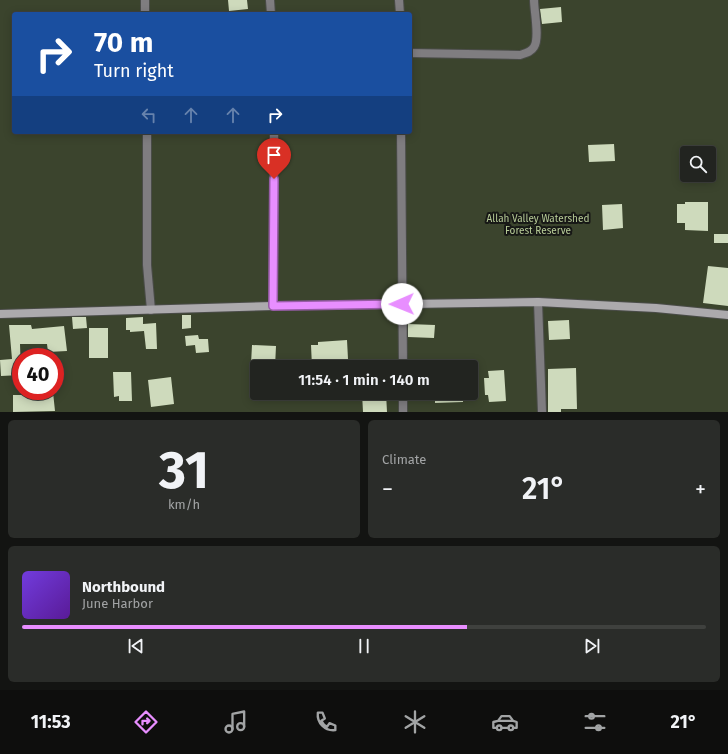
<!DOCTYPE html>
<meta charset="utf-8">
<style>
body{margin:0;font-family:"Fira Sans",sans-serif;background:#2a2c29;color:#f1f3f6;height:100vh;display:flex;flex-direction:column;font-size:15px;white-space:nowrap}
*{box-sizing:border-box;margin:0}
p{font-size:13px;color:#a2a4a5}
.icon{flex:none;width:22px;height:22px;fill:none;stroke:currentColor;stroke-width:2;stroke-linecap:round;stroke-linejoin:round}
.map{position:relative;height:412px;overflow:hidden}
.details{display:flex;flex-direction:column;gap:8px;padding:8px;background:#131412;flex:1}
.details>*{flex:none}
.top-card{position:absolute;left:12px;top:12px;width:400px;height:122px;border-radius:4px;box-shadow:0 2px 10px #0003,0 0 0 1px #3f413e;background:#1a4fa0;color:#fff;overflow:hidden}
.buttons{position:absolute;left:680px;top:146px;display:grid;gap:8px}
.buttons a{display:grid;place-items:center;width:36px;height:36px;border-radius:4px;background:#222420;box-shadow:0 2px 10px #0003,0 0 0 1px #3f413e;font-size:20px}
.speed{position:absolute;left:12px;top:348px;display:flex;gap:8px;font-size:20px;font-weight:700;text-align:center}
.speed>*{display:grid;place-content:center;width:52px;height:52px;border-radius:50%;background:#222420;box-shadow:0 2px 10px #0003,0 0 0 1px #3f413e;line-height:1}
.speed .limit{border:6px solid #d22;background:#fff;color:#111}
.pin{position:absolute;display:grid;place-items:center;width:34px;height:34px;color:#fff;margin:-41px -17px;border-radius:50% 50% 50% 0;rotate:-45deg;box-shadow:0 0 4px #0007}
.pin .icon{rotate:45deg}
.me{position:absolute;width:44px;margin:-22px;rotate:269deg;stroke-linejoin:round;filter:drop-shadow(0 0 3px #0008)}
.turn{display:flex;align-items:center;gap:14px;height:84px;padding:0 16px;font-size:18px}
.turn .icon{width:52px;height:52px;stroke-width:2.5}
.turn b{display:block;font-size:28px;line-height:34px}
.lanes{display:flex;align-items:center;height:38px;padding:0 16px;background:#0003;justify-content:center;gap:20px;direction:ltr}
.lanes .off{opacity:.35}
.big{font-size:30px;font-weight:600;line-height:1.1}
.details .widget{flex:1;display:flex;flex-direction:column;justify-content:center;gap:6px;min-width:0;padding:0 14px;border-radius:6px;background:#2a2c29}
.details .dial{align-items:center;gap:0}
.dial b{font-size:52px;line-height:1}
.song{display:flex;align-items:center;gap:12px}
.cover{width:48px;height:48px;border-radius:6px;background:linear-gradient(135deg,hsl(260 70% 55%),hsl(270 70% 35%))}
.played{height:4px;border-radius:2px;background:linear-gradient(90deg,#e88eff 65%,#3f413e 65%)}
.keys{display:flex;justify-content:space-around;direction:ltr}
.heat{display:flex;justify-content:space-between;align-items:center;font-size:22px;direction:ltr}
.details .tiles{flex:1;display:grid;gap:8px;grid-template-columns:1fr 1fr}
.widget:last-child{grid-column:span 2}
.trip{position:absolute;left:250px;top:360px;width:228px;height:40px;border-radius:4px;background:#222420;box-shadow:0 2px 10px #0003,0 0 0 1px #3f413e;font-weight:600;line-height:40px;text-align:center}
.dock{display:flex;height:64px;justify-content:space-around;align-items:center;background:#0e0e0d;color:#a2a4a5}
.dock .icon{width:28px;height:28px}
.dock .active{color:#e88eff}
.dock b{font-size:18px;color:#f1f3f6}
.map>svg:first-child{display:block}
.green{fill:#3b442d;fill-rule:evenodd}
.building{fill:#cedabc}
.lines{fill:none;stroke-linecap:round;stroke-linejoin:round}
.street-casing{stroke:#4a4c48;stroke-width:10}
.secondary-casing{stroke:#4a4c48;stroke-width:10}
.street{stroke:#7f7d80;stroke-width:8}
.secondary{stroke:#acaaad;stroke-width:8}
.route-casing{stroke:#975ca6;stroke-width:10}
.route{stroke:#e88eff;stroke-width:7}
.labels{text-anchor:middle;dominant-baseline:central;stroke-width:4;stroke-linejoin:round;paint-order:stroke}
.park-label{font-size:10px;fill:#b8cc98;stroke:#171816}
</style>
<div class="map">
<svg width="728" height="412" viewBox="0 0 728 412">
<rect width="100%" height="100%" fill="#2e302b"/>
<!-- green -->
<path class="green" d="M0,0H728V412H0ZM14,14H410V132H14ZM687,153H709V175H687ZM21,357H55V391H21ZM257,367H471V393H257Z"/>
<!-- building -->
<path class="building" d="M228,0H247L248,9L229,11Z
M561,7L562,22L542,24L540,9Z
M614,144L615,161L589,162L588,145Z
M685,202H708V231L685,230V223H677V204H685Z
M622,204L623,228L603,230L602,205Z
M714,234H728V243H714Z
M708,266L728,268V306L703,303Z
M182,315H191V328L182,329Z
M72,317H86L87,328L73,329Z
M143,317V324L156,323L157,349H146L144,331L130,332V330H126V318Z
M569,320L570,339L549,340L548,321Z
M408,324L435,325L434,338L408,337Z
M9,325H31L32,329L64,326L67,351L48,352L47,344H20L21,375L1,376L0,360L12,359Z
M89,328H108V358H89Z
M198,335L199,339H208L209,352L196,353L195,345L186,346L185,336Z
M347,340L348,359H339V365L312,367L311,345H318V342Z
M252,345L276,346L275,367H262V365L251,364Z
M576,368L577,409H561V412H548V369Z
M504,370L506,401L489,402L488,395H485L484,378H489L488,371Z
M113,372H131L132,401H119V396L114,397Z
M171,377L174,404L151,407L148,380Z
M53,392L55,411L13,412V395H39V393Z
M362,393H386L387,412H363Z
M435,393H463V402L435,403Z"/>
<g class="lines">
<defs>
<path id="street" d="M145,0V14
M270,0L271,14
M399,0L400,14
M410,53L520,55C526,53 531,52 534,47C540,38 534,11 534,0
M147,132V265L151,310
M401,132L403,367
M538,302L542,412
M273,306L274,132
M403,393V412"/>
<path id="secondary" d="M0,314L273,306L538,302L656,308L728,315"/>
</defs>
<!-- street casing -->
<use href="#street" class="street-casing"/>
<!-- secondary casing -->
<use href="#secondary" class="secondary-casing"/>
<!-- street -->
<use href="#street" class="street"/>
<!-- secondary -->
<use href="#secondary" class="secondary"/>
</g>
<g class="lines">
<defs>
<path id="route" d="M274,179L273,306L402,304"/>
</defs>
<!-- route casing -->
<use href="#route" class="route-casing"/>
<!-- route -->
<use href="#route" class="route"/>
</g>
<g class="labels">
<!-- park labels -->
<g class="park-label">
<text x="538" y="219">Allah Valley Watershed<tspan x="538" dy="12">Forest Reserve</tspan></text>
</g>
</g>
</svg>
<div class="buttons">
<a><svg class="icon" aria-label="search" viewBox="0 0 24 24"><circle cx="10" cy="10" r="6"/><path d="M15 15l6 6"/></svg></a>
</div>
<div class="speed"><div class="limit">40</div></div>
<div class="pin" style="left:274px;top:179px;background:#d93025"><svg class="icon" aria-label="arrive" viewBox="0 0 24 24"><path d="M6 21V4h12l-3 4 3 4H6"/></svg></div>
<svg class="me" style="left:402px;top:304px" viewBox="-20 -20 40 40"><circle r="19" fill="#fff"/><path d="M0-13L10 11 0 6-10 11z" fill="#e88eff"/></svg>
<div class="trip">11:54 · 1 min · 140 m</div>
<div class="top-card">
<div class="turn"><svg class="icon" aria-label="right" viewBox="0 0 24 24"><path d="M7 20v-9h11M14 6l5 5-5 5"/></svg><div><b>70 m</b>Turn right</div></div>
<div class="lanes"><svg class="icon off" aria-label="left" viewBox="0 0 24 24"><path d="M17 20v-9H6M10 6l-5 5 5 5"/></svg><svg class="icon off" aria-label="ahead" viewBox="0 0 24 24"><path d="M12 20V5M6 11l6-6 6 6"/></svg><svg class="icon off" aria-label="ahead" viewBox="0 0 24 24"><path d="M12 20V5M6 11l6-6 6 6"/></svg><svg class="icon" aria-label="right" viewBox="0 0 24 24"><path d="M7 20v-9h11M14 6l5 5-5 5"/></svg></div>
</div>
</div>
<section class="details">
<div class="tiles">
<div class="widget dial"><b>31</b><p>km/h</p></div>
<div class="widget"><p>Climate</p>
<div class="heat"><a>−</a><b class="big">21°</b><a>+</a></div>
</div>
<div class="widget">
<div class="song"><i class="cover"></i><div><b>Northbound</b><p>June Harbor</p></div></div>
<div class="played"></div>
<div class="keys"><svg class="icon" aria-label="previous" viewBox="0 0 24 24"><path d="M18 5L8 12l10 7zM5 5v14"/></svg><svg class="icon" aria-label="pause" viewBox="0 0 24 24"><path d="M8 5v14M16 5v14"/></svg><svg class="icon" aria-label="next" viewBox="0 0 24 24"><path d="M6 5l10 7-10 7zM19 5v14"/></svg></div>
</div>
</div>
</section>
<nav class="dock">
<b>11:53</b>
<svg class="icon active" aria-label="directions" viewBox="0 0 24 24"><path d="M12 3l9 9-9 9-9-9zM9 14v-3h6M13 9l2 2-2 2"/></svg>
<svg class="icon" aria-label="music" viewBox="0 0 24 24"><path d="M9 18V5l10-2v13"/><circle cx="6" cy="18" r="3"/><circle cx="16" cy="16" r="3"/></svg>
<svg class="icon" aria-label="phone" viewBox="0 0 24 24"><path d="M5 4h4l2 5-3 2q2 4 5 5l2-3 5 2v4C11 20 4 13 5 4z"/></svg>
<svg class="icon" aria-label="climate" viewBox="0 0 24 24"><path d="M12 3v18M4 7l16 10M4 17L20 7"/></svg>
<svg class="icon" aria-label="car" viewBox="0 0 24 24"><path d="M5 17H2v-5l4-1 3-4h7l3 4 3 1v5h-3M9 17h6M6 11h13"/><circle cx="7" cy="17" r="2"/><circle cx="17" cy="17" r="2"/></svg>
<svg class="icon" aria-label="filters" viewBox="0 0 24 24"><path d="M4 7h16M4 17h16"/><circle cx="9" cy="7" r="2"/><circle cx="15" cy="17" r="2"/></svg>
<b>21°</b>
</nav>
